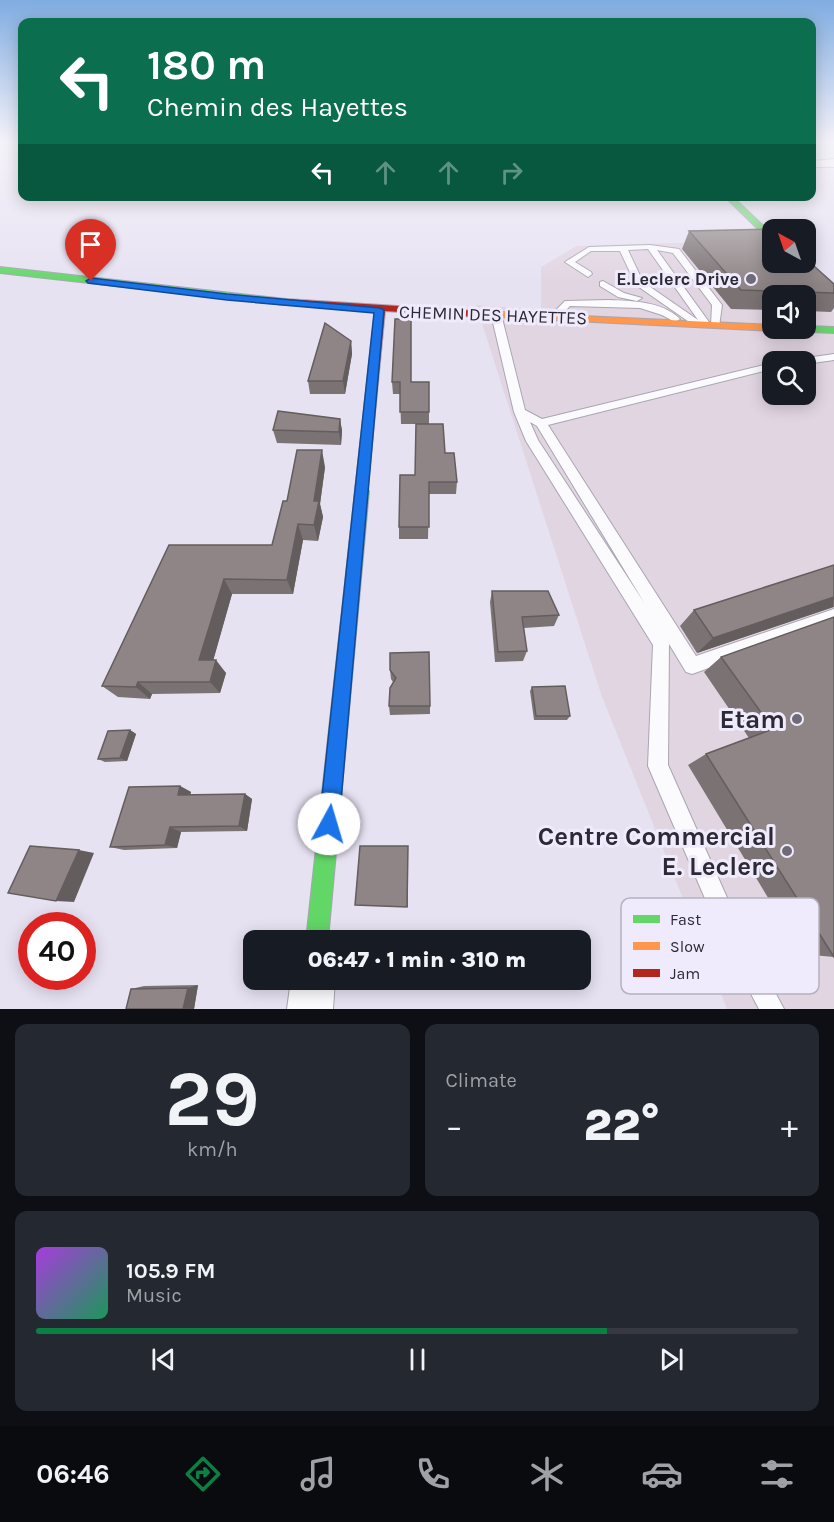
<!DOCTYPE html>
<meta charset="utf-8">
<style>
body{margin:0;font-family:Karla,sans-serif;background:#242831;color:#f1f3f6;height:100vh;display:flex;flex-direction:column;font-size:22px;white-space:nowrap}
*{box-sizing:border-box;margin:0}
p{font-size:20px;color:#9ea1a6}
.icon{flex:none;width:33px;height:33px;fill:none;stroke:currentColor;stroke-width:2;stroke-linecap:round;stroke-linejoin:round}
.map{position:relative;height:1009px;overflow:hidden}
.panel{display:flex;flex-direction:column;gap:15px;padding:15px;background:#0d0f14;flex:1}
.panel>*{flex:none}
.guide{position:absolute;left:18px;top:18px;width:798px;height:183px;border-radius:12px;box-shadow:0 3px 15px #0003;background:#0b6e4f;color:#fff;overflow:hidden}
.needle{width:39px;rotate:320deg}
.tools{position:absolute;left:762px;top:219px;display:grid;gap:12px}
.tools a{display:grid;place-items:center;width:54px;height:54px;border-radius:12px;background:#171b24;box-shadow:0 3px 15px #0003;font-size:30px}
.speed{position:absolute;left:18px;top:912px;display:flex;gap:12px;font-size:30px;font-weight:700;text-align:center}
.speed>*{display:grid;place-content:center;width:78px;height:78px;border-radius:50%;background:#171b24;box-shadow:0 3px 15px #0003;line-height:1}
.speed .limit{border:9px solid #d22;background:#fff;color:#111}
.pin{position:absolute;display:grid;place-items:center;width:51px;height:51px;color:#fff;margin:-62px -26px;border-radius:50% 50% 50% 0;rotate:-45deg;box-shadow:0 0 6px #0007}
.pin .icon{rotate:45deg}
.me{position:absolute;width:66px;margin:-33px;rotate:6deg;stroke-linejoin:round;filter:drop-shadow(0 0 4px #0008)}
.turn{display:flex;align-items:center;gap:21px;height:126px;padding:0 30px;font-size:27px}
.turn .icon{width:78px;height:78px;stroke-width:2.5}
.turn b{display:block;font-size:42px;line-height:51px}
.lanes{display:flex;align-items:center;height:57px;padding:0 30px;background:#0003;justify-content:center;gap:30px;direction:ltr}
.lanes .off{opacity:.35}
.big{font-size:45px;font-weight:800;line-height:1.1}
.panel .tile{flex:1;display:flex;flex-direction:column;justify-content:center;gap:9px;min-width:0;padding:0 21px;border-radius:12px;background:#242831}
.panel .dial{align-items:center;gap:0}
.dial b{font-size:78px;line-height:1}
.song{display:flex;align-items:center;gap:18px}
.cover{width:72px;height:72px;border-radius:9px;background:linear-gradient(135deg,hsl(280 70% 55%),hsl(150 70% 35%))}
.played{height:6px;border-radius:3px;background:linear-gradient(90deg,#0b8043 75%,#363941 75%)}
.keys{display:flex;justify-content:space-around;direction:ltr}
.heat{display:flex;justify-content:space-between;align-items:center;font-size:33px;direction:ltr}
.panel .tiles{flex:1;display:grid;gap:15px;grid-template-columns:1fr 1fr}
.tile:last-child{grid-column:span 2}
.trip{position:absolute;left:243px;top:930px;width:348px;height:60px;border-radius:12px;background:#171b24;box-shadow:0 3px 15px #0003;font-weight:800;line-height:60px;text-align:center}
.tab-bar{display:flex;height:96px;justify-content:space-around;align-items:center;background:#090b0e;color:#9ea1a6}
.tab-bar .icon{width:42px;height:42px}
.tab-bar .selected{color:#0b8043}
.tab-bar b{font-size:27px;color:#f1f3f6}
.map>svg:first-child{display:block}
.commercial{fill:#e2d5e2;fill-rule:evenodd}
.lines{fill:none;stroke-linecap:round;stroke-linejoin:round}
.lane-casing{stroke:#a9a5b2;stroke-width:2}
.street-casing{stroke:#a9a5b2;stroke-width:2}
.fast-casing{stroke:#a9a5b2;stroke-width:2}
.slow-casing{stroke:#a9a5b2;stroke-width:2}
.jam-casing{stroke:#a9a5b2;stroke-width:2}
.lane{fill:#fbfbfd;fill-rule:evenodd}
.street{fill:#fbfbfd;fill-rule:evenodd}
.fast{fill:#63d668;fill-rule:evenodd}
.slow{fill:#ff974d;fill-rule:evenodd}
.jam{fill:#b3261e;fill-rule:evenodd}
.wall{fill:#7b7273}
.shaded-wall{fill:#645d5e}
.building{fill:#8f8586;stroke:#645d5e;stroke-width:1.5}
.route{fill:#1a73e8;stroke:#114b97;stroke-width:1.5}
.poi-dot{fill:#6e6a77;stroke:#efebfc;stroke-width:2}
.labels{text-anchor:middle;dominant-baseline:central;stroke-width:6;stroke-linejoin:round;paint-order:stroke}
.far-poi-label{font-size:18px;font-weight:bold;fill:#2d2a35;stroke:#efebfc;text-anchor:end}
.far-street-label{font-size:18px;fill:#2d2a35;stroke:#efebfc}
.near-poi-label{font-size:26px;font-weight:bold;fill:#2d2a35;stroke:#efebfc;text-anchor:end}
.key{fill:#efebfc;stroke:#b5b1c0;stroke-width:1.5}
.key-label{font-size:16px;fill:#2d2a35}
</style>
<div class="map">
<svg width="834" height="1009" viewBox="0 0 834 1009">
<rect width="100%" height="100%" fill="#e7e2f2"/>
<!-- commercial -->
<path class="commercial" d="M675,243H766L772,262L785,263L834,312V1009H727L601,694L476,305L541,310V267L577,246ZM772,296H806V328H772ZM772,362H806V394H772Z"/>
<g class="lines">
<defs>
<path id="lane" d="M650,245L679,249L722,305L719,327L711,325L712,305L673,253L657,250L709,322V326H695L636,285L620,251H591L575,262L591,272L592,274L588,277L565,262L589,247ZM648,249L698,320L643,282L628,250Z
M603,281L624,293L642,298L637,301L618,297L600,286V282Z
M609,300C632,301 662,301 680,319L675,322L662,315L640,308L570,306L557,319L549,317L565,301Z
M496,311L501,314L525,410L542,419L772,363V369L548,425L696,656L834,609V623L692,674L686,672L669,644L668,765L741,929L784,1009H759L725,945L648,766L653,645L526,441L514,412L491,314ZM530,422L537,426L645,604L538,440Z
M834,354V360L806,364V362H794L799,359Z"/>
<path id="street" d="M834,159V167H812V161Z
M291,980H335L333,1009H287Z"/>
<path id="fast" d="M724,196H732L772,234V240H769Z
M0,267L286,299L291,302L286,305L0,273Z
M806,326L834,327V333L787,331L782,328H806Z
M362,486L369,491L328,940H306L355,491Z"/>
<path id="slow" d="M477,311L772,325V328H777L772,331L474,316L472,314Z"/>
<path id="jam" d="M286,299L477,311L482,314L477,317L385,311L367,495L362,496L355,491L375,310L283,304V300Z"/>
</defs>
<!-- lane casing -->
<use href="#lane" class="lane-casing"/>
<!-- street casing -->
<use href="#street" class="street-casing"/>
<!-- fast casing -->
<use href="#fast" class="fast-casing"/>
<!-- slow casing -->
<use href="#slow" class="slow-casing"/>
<!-- jam casing -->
<use href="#jam" class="jam-casing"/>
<!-- lane -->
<use href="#lane" class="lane"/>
<!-- street -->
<use href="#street" class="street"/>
<!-- fast -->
<use href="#fast" class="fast"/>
<!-- slow -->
<use href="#slow" class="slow"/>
<!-- jam -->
<use href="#jam" class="jam"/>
</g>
<!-- wall -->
<path class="wall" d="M689,231L834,284V308L831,312L806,311V296H772V310L731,309L682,249Z
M351,341L352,354L345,394H310L308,381Z
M392,382H429V424L445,453L457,482L456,494H429L428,539H399V527L415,475L416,424H401L400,394H393Z
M340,419L342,431L341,445L277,443L273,430Z
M325,467L320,504L323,517L318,541L303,540L293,594H232L213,660L226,673L220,693L152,694L150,699L118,697L102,686L169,545H272Z
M834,565V607L697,653L680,626L694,610Z
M492,591L559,615L554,626L524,628L527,651L523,661L495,662L490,602Z
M834,617V957L802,954L688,765L706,754L749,738L704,672L721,657Z
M390,670L430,706V714L390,715L389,706L393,682L391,679Z
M532,687L570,716L567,720H534L530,691Z
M130,730L136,734L127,761L105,762L98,759Z
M180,786L191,792L190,795L245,794L252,799L247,831L181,832L177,848L124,850L110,847Z
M408,849V907L355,905Z
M198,985L194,1009H126L131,989L144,986Z"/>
<!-- shaded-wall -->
<path class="shaded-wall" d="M351,341L352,354L345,394L343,381Z
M340,419L342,431L341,445L339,432Z
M322,450L325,467L320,504L323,517L318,541L314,525V501Z
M298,524L303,540L293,594L287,580Z
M224,579L232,594L210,672L199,660Z
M834,597L833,607L697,653L713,638Z
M216,660L226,673L220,693L210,682Z
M138,682L152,694L150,699L136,687Z
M130,730L136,734L127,761L120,758Z
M180,786L191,792L189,800L178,795Z
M245,794L252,799L247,831L239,826Z
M170,827L181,832L177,848L165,845Z
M79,850L94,853L74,902L56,901Z
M198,985L194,1009H183L188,988Z"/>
<!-- building -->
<path class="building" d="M771,229L772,231V262H806V259L834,284V293L741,290L689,231Z
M395,319H411V382H429V412H400V382H392Z
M325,323L351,341L343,381H308Z
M278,411L340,419L339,432L273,430Z
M416,424H443L445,453H454L457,482H429V527H399L400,475H415Z
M297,450H322L314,501H319L314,525L298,524L287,580L224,579L199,660H216L210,682H138L136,687L102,686L169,545H272L283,501H287Z
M834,565V597L713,638L694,610Z
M492,591H548L559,615L522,617L527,651L498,652Z
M834,617V957L706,754L773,729L721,657Z
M429,652L430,706H389L390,688L396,678L390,670V653Z
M565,686L570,716H536L532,687Z
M130,730L120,758L98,759L108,731Z
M180,786L178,795L245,794L239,826L170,827L165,845L110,847L129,787Z
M30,846L79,850L56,901L8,893Z
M360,846H408L407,907L355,905Z
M188,988L183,1009H126L131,989Z"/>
<!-- sky -->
<linearGradient id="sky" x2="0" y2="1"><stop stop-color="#80ace1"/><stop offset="0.5" stop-color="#f4f2f9"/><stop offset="1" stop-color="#f4f2f9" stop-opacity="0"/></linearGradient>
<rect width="834" height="284" fill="url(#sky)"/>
<!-- route -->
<path class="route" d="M91,278L227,294L380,308L384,310L339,824L336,832L329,835L322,832L319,824L374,313L227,300L88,283L86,281Z"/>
<!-- markers -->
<g class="poi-dot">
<circle cx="751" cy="279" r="6"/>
<circle cx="797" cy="719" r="6"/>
<circle cx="787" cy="851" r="6"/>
</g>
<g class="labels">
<!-- far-poi labels -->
<g class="far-poi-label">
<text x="739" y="279">E.Leclerc Drive</text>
</g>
<!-- far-street labels -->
<g class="far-street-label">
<text transform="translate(493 315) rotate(2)">CHEMIN DES HAYETTES</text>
</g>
<!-- near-poi labels -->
<g class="near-poi-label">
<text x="785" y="719">Etam</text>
<text x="775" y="836">Centre Commercial<tspan x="775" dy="30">E. Leclerc</tspan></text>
</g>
</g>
<!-- legend -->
<rect x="621" y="898" width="198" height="96" rx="9" class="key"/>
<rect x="633" y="915" width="27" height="8" fill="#63d668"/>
<rect x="633" y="942" width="27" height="8" fill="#ff974d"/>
<rect x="633" y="969" width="27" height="8" fill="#b3261e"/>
<g class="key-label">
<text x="670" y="925">Fast</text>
<text x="670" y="952">Slow</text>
<text x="670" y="979">Jam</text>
</g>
</svg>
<div class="tools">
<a><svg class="needle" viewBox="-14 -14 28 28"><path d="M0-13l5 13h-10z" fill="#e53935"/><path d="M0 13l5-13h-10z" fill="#9ea1a6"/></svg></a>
<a><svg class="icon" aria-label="sound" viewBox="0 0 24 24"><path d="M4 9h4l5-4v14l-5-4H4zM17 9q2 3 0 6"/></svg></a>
<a><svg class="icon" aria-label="search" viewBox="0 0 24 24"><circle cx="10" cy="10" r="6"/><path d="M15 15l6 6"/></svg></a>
</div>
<div class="speed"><div class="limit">40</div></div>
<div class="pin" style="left:91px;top:281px;background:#d93025"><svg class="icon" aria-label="arrive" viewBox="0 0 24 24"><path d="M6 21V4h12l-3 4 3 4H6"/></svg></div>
<svg class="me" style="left:329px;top:824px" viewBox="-20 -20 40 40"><circle r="19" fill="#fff"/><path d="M0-13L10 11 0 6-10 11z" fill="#1a73e8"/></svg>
<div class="trip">06:47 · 1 min · 310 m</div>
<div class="guide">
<div class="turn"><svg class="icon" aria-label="left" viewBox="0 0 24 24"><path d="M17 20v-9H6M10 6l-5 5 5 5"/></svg><div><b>180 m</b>Chemin des Hayettes</div></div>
<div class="lanes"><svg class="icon" aria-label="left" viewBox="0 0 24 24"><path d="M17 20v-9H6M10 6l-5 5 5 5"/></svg><svg class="icon off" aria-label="ahead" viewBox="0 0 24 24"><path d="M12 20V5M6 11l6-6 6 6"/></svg><svg class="icon off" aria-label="ahead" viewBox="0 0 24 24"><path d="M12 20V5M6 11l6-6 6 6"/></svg><svg class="icon off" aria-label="right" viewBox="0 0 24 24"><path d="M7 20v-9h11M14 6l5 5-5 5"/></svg></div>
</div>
</div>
<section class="panel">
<div class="tiles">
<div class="tile dial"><b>29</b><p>km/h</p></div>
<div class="tile"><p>Climate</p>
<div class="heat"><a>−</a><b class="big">22°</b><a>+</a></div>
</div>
<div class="tile">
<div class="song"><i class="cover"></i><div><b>105.9 FM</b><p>Music</p></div></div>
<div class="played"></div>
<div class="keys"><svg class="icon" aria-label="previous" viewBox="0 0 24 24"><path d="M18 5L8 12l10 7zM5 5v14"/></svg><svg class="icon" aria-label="pause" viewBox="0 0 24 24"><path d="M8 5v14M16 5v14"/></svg><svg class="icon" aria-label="next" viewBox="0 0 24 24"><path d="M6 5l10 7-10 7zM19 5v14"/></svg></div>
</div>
</div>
</section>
<nav class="tab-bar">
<b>06:46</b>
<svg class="icon selected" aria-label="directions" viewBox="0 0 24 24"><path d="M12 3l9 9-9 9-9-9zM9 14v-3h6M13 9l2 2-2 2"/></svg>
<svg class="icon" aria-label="music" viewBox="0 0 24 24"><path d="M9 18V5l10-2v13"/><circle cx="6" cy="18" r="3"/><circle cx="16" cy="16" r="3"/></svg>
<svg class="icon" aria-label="phone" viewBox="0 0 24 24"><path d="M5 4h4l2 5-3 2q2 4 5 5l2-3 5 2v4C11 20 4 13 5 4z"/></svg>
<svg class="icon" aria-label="climate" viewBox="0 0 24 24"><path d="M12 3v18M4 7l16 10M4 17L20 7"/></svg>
<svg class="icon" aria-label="car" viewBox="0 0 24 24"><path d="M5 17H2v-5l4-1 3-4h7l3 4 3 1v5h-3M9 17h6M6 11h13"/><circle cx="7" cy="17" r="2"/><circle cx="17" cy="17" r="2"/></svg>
<svg class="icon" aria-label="filters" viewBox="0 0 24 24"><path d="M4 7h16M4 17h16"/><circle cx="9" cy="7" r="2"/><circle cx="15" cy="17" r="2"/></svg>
</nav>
